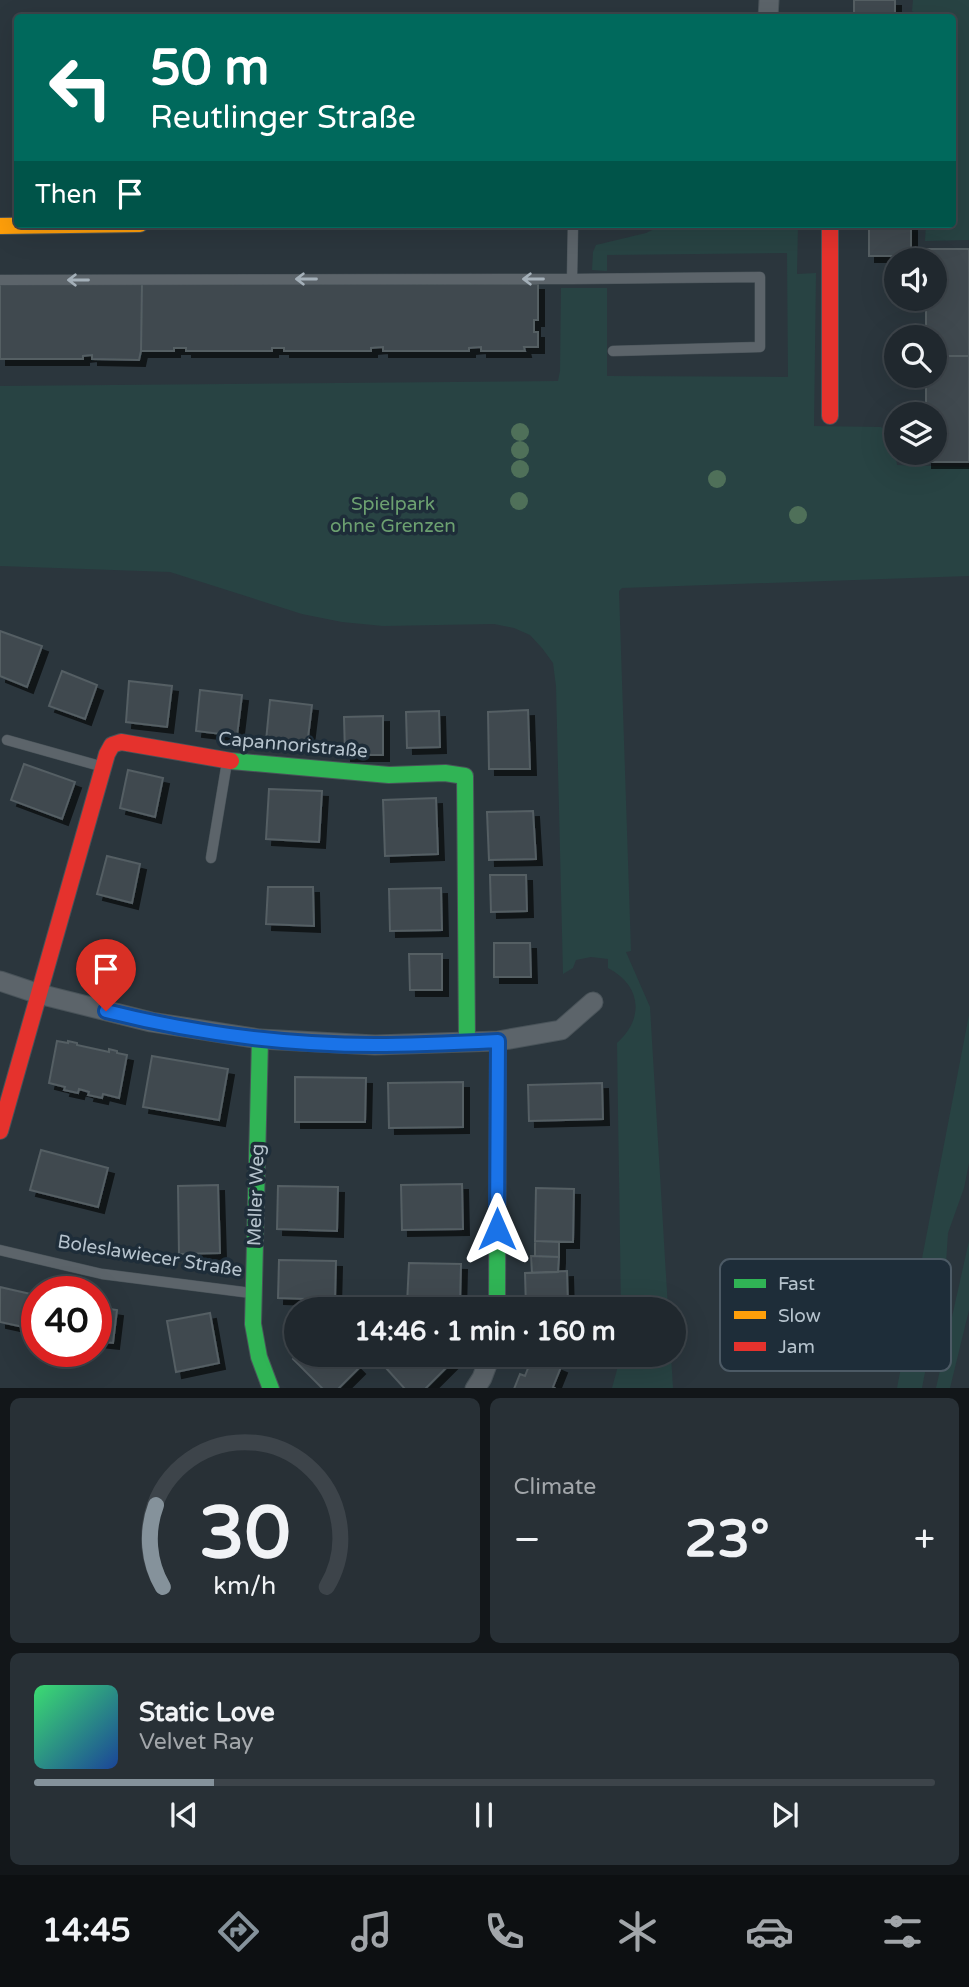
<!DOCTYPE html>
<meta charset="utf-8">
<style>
body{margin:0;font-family:"Varela Round",sans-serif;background:#283036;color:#f1f3f6;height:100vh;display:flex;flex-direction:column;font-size:26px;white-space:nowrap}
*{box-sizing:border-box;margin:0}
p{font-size:23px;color:#a2a6aa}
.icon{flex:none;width:38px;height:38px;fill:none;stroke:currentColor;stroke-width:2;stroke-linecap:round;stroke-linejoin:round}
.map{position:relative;height:1388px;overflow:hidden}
.sheet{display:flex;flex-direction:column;gap:10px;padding:10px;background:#121619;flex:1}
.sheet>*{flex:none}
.banner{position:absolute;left:14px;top:14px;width:942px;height:214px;border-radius:7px;box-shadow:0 7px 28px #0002,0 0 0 2px #3d444a;background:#00695c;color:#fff;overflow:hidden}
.buttons{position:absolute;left:884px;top:248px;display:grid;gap:14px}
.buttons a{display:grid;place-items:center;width:63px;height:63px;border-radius:50%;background:#20282e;box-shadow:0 7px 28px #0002,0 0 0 2px #3d444a;font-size:35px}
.speed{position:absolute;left:21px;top:1276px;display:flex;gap:14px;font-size:35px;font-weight:700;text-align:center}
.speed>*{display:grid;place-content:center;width:91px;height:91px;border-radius:50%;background:#20282e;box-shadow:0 7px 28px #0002,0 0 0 2px #3d444a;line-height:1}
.speed .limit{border:10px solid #d22;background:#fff;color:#111}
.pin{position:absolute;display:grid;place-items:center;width:60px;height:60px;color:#fff;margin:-72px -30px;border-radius:50% 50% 50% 0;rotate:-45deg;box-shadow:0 0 7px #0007}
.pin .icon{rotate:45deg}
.me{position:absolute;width:77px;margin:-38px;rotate:0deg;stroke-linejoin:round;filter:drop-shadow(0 0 5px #0008)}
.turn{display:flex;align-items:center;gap:24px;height:147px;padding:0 21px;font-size:32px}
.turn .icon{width:91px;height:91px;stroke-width:2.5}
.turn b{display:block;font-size:49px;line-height:60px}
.then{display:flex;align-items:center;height:66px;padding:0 21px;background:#0003;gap:14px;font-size:26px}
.big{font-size:52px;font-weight:800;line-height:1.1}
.sheet .card{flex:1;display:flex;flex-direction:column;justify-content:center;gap:10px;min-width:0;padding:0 24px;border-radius:10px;background:#283036}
.sheet .dial{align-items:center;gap:0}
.dial svg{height:182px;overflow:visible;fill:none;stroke:#3d444a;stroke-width:7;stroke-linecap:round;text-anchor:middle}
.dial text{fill:#f1f3f6;stroke:none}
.song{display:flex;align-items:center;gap:21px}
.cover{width:84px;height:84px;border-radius:10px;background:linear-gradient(135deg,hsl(140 70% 55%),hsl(220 70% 35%))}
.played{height:7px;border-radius:4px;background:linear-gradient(90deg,#85929b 20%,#3d444a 20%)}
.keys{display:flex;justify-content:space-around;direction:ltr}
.heat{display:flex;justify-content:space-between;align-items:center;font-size:38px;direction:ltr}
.sheet .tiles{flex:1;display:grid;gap:10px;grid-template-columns:1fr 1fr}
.card:last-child{grid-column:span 2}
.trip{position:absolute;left:284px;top:1297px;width:402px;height:70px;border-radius:35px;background:#20282e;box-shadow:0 7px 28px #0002,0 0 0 2px #3d444a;font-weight:800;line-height:70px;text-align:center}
.menu{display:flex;height:112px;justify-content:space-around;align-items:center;background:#0d1012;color:#a2a6aa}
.menu .icon{width:49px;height:49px}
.menu .current{color:#85929b}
.menu b{font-size:32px;color:#f1f3f6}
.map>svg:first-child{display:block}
.green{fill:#284343}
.building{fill:#404a50;stroke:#545e64;stroke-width:2;filter:url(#shadow)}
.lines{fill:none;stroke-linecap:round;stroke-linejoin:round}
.lane-casing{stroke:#495359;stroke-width:11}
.street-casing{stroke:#495359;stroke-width:21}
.fast-casing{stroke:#495359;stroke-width:18}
.slow-casing{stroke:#495359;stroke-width:18}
.jam-casing{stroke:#495359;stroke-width:18}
.lane{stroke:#5c646a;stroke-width:10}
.street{stroke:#5c646a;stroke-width:19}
.fast{stroke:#30b455;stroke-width:16}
.slow{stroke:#ff9f0a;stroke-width:16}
.jam{stroke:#e5322d;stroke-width:16}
.tree{fill:#4f7059}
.oneway{stroke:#a4b0b9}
.route-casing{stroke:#114b97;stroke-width:18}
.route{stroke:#1a73e8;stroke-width:12}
.labels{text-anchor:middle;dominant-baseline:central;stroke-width:7;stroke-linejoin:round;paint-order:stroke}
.park-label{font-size:19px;fill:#6ca070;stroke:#1e2d39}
.street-label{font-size:19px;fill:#b6c3cd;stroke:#1e2d39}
.key{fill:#1e2d39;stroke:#4c5a65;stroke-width:2}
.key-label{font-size:19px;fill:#b6c3cd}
</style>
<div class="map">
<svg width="969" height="1389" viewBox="0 0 969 1389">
<defs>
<filter id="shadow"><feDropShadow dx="6" dy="6" stdDeviation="0" flood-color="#0009"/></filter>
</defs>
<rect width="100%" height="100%" fill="#2b363d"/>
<!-- green -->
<path class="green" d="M913,0H969V240L925,241L926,224H952V18L920,17L912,11Z
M665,224H798L797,274L816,273L814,426L881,427L893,436L897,465L969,467V576L622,588L619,591L631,951L626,952L650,1007L668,1309H621L617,1043C645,1018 641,985 608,968V959L591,957L576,960L573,968L563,974L556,686L553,663L542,648L530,635L514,628L494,624L383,626L342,622L302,614L170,572L0,566V386L558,381L560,371L561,288H607V376L788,377L787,253L607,255V271L592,270L593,252L596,245L646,233Z
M969,1015V1163L964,1188L948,1233L946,1263L922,1388H897Z
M969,1241V1310L950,1388H936Z
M621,1355H671L673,1388H612Z"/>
<!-- building -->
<path class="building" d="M854,0H895V18H854Z
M869,224H911V256H869Z
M926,249H969V356H934V338H926V299H934V261H926Z
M0,281L142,284L141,351L139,360L92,359V355L83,356V359H0Z
M142,284H538V320H534V332H538V347H524L525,351H481V347L469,348V351H383V347L371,348V351H284V348H272V351H186V348H174V351H141Z
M934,356H969V462H926V453H934V415H926V376H934Z
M0,631L42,646L27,687L0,676Z
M62,671L97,685L85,719L49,706Z
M129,681L172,686L167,727L126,722Z
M200,690L242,695L237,736L196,731Z
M270,700L312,705L307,746L266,741Z
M528,710L530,769H489L488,712Z
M439,711L440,747L407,748L406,712Z
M383,716V755H345L344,717Z
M24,764L75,782L62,819L11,800Z
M128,770L163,778L155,817L120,808Z
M269,789L322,791L319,842L266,839Z
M436,798L438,854L385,856L383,800Z
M533,811L536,859L489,860L487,812Z
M107,856L140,864L132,903L97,894Z
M490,875H526L527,911L491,912Z
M268,887H313L314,926L266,924Z
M441,888L442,930L390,931L389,889Z
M494,943H530L531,977H494Z
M409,954H442V990H410Z
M57,1041L68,1043V1041L77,1043V1045L109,1052V1049L117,1051V1053L127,1055L119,1098L103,1094L102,1098L88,1095L89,1092L79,1089L78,1093L64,1090L65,1087L49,1083Z
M152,1056L228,1069L219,1120L143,1107Z
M295,1077L366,1078L365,1122H295Z
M463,1082V1127L389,1128L388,1083Z
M602,1083L603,1119L529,1121L528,1085Z
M41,1150L108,1168L98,1207L30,1190Z
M462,1184L463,1229L402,1230L401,1185Z
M218,1185L220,1253L179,1254L178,1186Z
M278,1186L338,1187L337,1231L277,1229Z
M536,1188L574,1189L573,1242L535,1241Z
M535,1241L559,1242V1257L535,1256Z
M531,1256L559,1257L558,1272L532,1273Z
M279,1260L336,1261L335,1300L278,1298Z
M409,1263L461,1264L460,1305L407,1304Z
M567,1271L568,1306L526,1308L525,1273Z
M0,1287L35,1295L28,1328L0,1322Z
M96,1307L117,1310L113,1343L96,1341Z
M210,1313L219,1363L176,1372L167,1321Z
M297,1354H345L359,1368L338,1389H323L293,1359Z
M400,1354H446L453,1361L425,1389H405L386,1368Z
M533,1355L561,1367L553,1387L556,1389H514L520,1374L525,1376Z"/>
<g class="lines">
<defs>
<path id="lane" d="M572,279L760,277V347L613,351
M0,280L572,279L573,224
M7,740L100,766
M211,858L227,762
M0,1250L102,1274L251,1293"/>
<path id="street" d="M768,18L769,0
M0,981L39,994L151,1022L260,1039L375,1045L498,1041L561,1030L593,1002
M475,1389L482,1378L491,1354"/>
<path id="fast" d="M231,761L389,775L445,773L465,776L467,1043
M260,1039L253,1324L259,1357L271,1389
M497,1309L498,1041"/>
<path id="slow" d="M0,226L140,224"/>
<path id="jam" d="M830,224V416
M0,1131L107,754L112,745L121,742L231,761"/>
</defs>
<!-- lane casing -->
<use href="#lane" class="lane-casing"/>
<!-- street casing -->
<use href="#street" class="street-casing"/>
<!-- fast casing -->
<use href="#fast" class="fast-casing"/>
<!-- slow casing -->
<use href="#slow" class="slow-casing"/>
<!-- jam casing -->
<use href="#jam" class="jam-casing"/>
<!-- lane -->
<use href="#lane" class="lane"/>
<!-- street -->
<use href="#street" class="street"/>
<!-- fast -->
<use href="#fast" class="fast"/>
<!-- slow -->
<use href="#slow" class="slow"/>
<!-- jam -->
<use href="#jam" class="jam"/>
</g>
<!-- trees -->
<g class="tree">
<circle cx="520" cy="432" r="9"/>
<circle cx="520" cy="450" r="9"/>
<circle cx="520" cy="469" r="9"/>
<circle cx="717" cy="479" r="9"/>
<circle cx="519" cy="501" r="9"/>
<circle cx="798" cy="515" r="9"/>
</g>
<!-- one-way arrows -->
<defs><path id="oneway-shaft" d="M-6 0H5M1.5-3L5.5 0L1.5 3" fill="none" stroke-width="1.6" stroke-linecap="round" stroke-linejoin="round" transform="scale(1.75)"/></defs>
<g class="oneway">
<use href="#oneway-shaft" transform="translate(306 279) rotate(180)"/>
<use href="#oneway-shaft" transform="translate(533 279) rotate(180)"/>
<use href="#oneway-shaft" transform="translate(78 280) rotate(180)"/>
</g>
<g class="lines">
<defs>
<path id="route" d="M106,1011C193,1033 285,1045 375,1045C416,1045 457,1043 498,1041L497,1229"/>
</defs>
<!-- route casing -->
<use href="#route" class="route-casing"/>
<!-- route -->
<use href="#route" class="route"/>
</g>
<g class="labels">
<!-- park labels -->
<g class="park-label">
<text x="393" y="504">Spielpark<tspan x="393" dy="22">ohne Grenzen</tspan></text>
</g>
<!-- street labels -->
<g class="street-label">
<text transform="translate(293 745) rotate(5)">Capannoristraße</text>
<text transform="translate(256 1195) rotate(-88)">Meller Weg</text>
<text transform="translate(150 1256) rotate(9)">Boleslawiecer Straße</text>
</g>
</g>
<!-- legend -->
<rect x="720" y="1259" width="231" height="112" rx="10" class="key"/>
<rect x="734" y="1279" width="32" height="9" fill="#30b455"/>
<rect x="734" y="1311" width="32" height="8" fill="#ff9f0a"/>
<rect x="734" y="1342" width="32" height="9" fill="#e5322d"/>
<g class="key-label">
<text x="778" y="1290">Fast</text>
<text x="778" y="1322">Slow</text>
<text x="778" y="1353">Jam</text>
</g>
</svg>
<div class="buttons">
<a><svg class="icon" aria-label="sound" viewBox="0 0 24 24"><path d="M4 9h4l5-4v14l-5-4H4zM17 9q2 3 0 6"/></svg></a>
<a><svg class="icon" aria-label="search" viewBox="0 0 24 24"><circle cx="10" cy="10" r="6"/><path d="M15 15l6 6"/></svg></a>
<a><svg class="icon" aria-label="layers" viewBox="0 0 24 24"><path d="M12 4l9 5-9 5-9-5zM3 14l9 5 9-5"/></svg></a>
</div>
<div class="speed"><div class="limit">40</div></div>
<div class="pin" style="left:106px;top:1011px;background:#d93025"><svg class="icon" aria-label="arrive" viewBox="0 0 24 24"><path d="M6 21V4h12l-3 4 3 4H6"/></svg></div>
<svg class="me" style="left:497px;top:1229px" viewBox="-20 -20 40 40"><path d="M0-17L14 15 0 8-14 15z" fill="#1a73e8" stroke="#fff" stroke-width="4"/></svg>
<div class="trip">14:46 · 1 min · 160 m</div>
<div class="banner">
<div class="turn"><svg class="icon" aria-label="left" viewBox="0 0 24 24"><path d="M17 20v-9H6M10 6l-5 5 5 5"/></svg><div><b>50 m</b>Reutlinger Straße</div></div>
<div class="then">Then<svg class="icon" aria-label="arrive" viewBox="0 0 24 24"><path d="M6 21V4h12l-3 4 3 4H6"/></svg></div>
</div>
</div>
<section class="sheet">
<div class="tiles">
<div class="card dial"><svg viewBox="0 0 100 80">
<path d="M14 69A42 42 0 1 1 86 69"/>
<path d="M14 69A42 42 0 0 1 11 33" stroke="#85929b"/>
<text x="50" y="56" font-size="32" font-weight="700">30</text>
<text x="50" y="72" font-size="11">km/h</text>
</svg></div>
<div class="card"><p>Climate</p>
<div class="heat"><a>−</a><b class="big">23°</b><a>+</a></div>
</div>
<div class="card">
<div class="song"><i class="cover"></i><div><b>Static Love</b><p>Velvet Ray</p></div></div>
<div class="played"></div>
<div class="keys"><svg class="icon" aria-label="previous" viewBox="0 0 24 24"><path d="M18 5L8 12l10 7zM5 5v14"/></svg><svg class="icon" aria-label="pause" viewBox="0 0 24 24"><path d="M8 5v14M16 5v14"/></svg><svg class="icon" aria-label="next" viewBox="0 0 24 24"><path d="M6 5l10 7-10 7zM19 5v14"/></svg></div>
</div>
</div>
</section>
<nav class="menu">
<b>14:45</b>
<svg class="icon current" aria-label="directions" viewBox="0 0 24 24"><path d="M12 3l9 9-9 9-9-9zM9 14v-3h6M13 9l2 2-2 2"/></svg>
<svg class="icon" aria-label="music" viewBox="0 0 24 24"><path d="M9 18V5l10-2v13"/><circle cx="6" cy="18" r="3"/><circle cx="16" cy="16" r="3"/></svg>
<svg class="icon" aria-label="phone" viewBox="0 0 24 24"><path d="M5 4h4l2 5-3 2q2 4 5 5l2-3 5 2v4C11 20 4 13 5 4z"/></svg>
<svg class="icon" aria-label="climate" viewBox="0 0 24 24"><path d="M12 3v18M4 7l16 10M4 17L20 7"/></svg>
<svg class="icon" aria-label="car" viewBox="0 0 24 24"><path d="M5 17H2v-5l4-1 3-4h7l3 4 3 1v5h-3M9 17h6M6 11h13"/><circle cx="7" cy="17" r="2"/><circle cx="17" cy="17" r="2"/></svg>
<svg class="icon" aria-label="filters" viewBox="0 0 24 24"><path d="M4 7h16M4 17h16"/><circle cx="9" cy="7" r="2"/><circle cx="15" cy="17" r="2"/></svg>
</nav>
